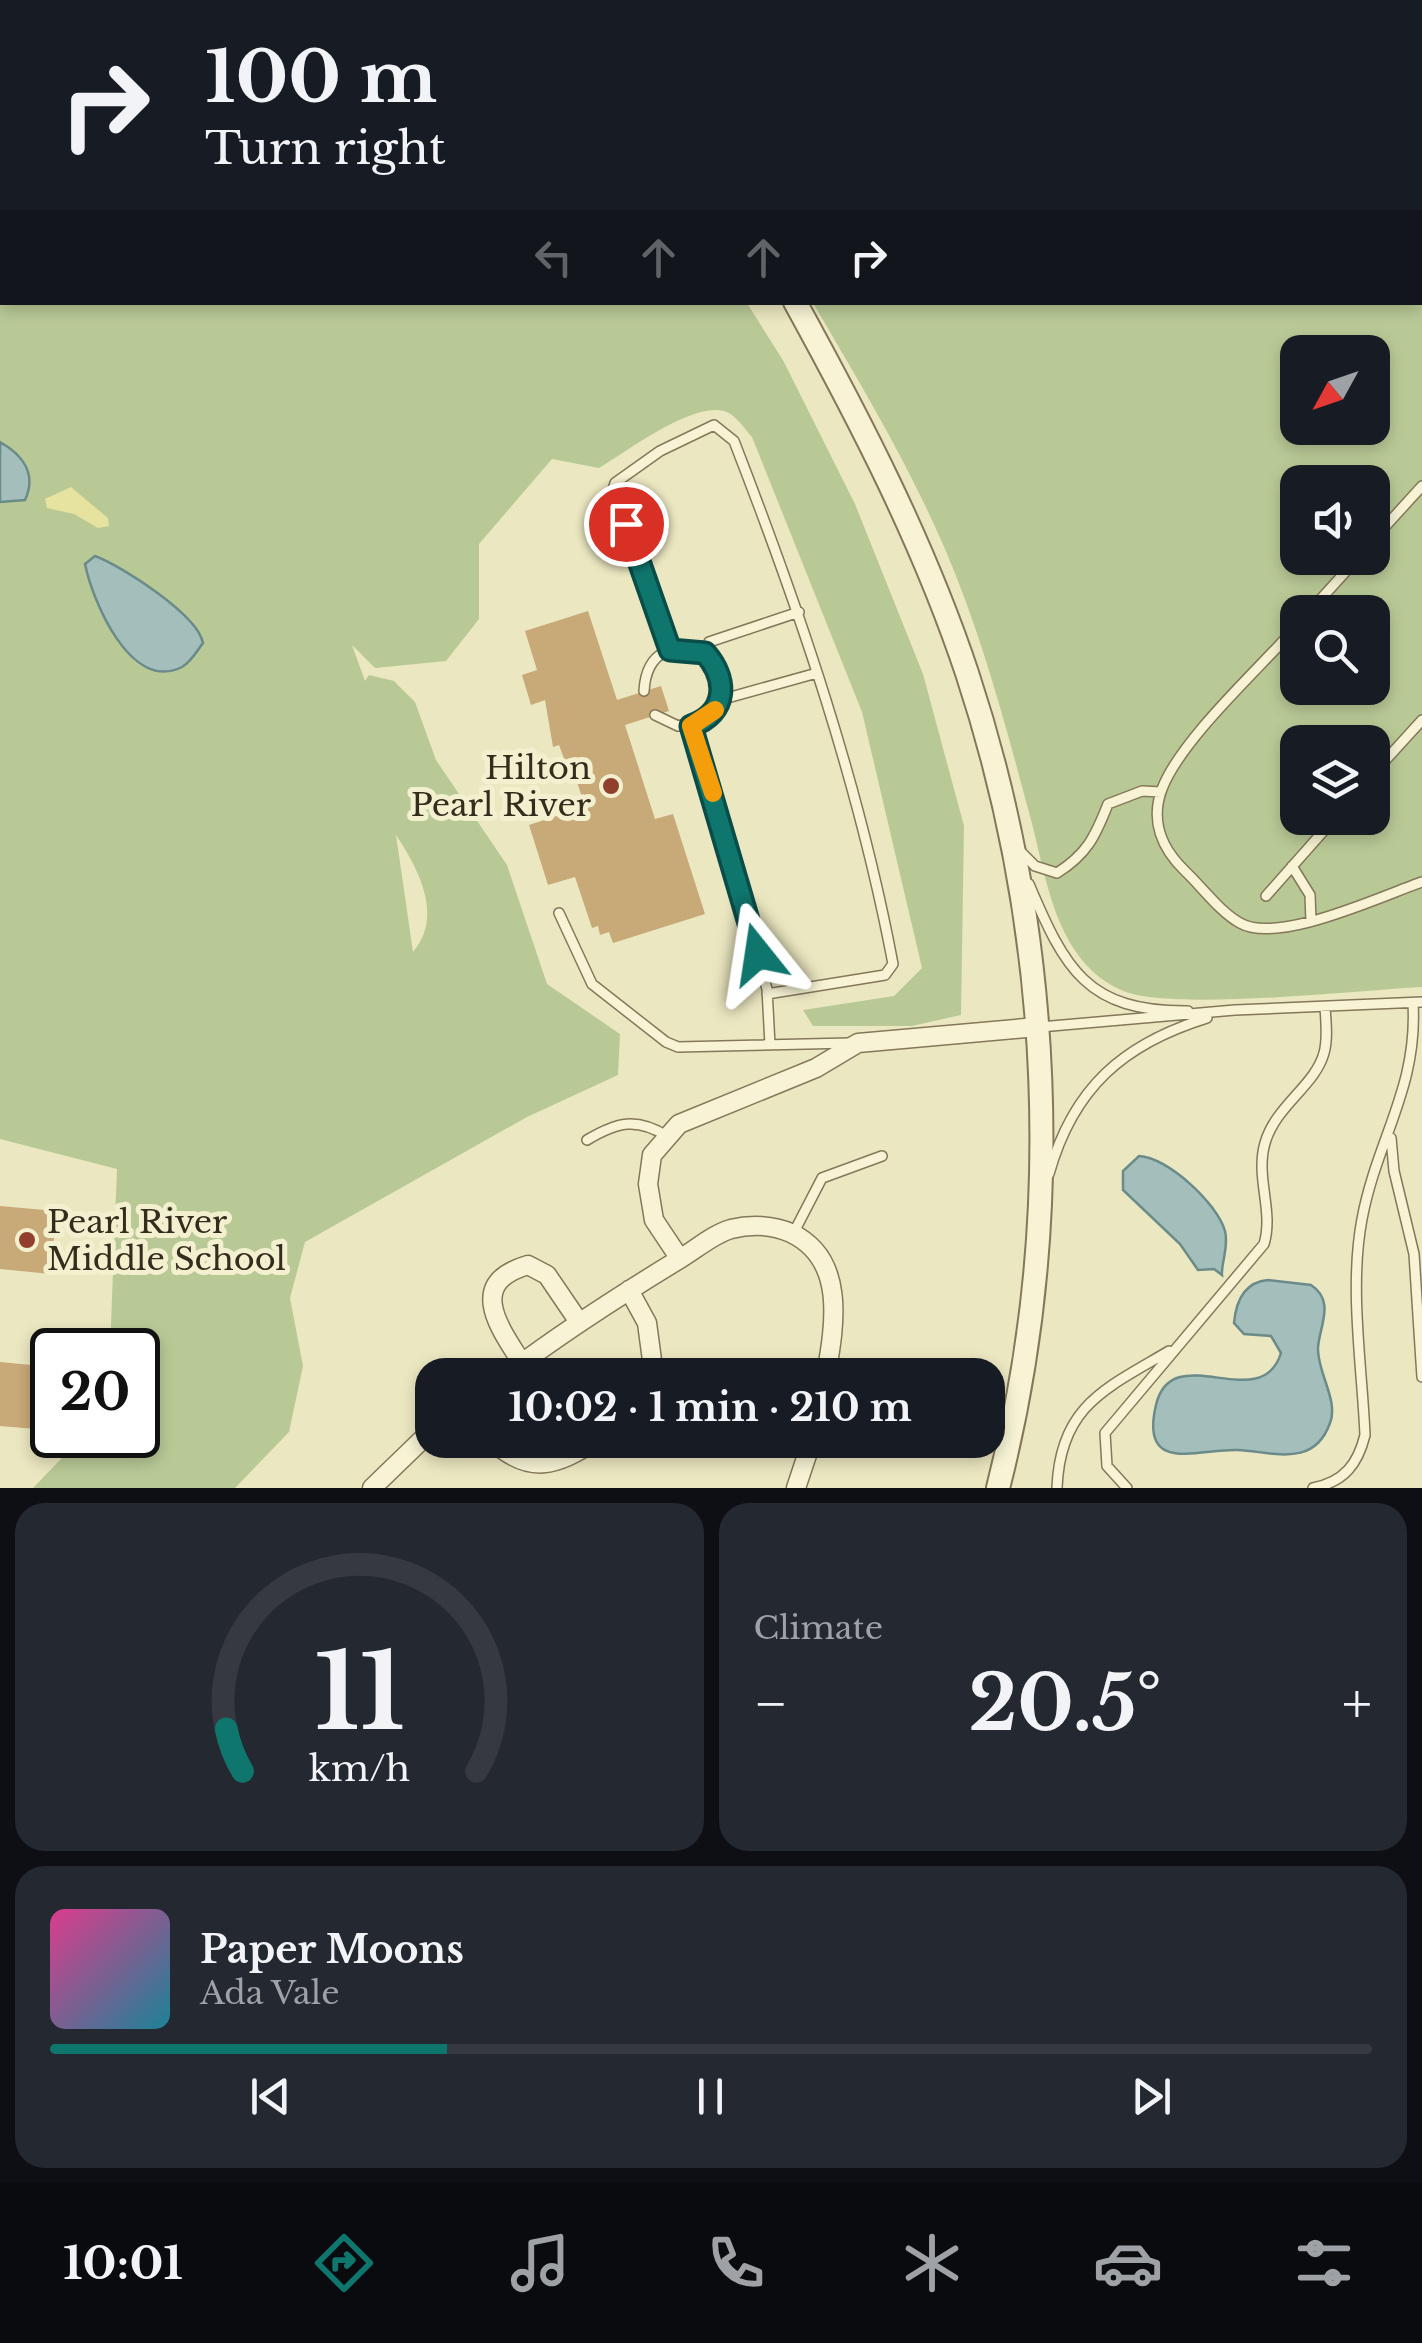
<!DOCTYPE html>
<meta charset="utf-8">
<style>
body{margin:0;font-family:"Libre Baskerville",serif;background:#242831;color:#f1f3f6;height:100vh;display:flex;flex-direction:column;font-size:38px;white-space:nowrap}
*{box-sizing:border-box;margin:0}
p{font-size:32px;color:#9ea1a6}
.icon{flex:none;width:55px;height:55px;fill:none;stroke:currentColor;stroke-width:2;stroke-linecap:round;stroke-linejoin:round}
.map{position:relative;height:1488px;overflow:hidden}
.panel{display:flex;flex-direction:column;gap:15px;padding:15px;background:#0d0f14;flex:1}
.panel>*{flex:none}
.hud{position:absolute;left:0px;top:0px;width:1422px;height:305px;box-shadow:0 5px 15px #0003;background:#171b24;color:#f1f3f6;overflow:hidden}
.needle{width:65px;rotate:230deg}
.tools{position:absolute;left:1280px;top:335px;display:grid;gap:20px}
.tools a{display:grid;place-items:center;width:110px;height:110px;border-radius:20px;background:#171b24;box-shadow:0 5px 15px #0003;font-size:50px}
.speed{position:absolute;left:30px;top:1328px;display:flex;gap:20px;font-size:50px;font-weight:700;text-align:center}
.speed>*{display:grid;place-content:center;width:130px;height:130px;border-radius:50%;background:#171b24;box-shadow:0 5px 15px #0003;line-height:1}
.speed .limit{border:5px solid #111;border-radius:15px;background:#fff;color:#111}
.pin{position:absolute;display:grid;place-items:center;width:85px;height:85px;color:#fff;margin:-42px;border:5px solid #fff;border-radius:50%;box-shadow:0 2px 10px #0007}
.me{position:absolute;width:110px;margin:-55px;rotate:345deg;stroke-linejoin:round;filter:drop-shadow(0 0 8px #0008)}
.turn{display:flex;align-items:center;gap:35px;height:210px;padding:0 40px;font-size:45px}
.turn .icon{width:130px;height:130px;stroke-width:2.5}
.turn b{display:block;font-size:70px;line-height:85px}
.lanes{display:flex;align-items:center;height:95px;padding:0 40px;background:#0003;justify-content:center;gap:50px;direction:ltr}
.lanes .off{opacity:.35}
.big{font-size:75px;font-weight:700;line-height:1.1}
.panel .tile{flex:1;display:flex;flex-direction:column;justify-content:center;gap:15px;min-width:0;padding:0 35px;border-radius:30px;background:#242831}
.panel .dial{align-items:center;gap:0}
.dial svg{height:260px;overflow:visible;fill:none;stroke:#363941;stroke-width:7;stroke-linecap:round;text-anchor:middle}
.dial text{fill:#f1f3f6;stroke:none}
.song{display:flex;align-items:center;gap:30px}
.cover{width:120px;height:120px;border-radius:15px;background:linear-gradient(135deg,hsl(330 70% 55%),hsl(190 70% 35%))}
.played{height:10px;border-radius:5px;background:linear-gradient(90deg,#0f766e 30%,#363941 30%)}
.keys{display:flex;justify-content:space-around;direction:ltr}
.heat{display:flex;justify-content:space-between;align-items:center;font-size:55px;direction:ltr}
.panel .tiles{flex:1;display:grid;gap:15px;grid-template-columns:1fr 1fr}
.tile:last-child{grid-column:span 2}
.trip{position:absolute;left:415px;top:1358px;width:590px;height:100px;border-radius:30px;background:#171b24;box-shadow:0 5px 15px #0003;font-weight:700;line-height:100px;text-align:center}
.menu{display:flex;height:160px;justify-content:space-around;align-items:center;background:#090b0e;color:#9ea1a6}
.menu .icon{width:70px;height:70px}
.menu .active{color:#0f766e}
.menu b{font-size:45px;color:#f1f3f6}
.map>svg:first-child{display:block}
.green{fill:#b9c996;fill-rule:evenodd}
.sand{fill:#e6e29f}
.water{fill:#a3bebb;stroke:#6b8b8a;stroke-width:2.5}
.building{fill:#c8a978}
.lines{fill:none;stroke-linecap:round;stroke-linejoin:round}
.service-casing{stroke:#84785a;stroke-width:12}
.minor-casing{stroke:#84785a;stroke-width:21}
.tertiary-casing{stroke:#84785a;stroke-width:26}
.service{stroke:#f7f3d4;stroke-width:9}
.minor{stroke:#f7f3d4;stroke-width:18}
.tertiary{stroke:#f7f3d4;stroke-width:22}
.route-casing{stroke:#0a4d48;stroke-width:25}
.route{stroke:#0f766e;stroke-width:18}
.slow{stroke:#f59e0b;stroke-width:18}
.poi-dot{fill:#90402d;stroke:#f3f0d0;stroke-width:4}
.labels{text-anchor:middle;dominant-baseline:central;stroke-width:10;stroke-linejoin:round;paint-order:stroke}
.poi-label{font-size:32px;fill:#342d1d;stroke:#f3f0d0;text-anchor:end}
</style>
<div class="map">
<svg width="1422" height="1488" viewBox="0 0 1422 1488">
<rect width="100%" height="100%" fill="#ebe7c1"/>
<!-- green -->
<path class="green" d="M0,0H574L2,2V302L747,303L784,362L855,504L923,674L964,826L961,1015L912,1026H813L803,1010L894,996L922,968L862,712L752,437C744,428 735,414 724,411C692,402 627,451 599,468L552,459L479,544V619L446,661L375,668L352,645L365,681L369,675L394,681L415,702L436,760L507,865L547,984L620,1034L618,1075L527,1117L305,1242L290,1298L303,1366L289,1432L235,1488H33L84,1435H138V1350H110L117,1169L0,1139ZM396,835C418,868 444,916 413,952Z
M639,0H1422V987C1360,990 1168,1012 1121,990C1055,960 1047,879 1030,816C1006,727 982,635 945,549C908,463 860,383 813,303L1420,302V2ZM1298,352H1372V428H1298ZM1298,482H1372V558H1298ZM1298,612H1372V688H1298ZM1298,742H1372V818H1298Z"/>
<!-- sand -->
<path class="sand" d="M71,487L108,518L109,526L98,528L74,514L47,508L45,499Z"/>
<!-- water -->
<path class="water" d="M0,442C23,455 37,474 25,500L0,502Z
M95,556C122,566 198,615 203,643C197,651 191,662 182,667C130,693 92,599 85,564Z
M1139,1156C1167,1157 1217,1203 1225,1231C1229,1247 1221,1263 1222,1275L1214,1269L1198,1270L1180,1244L1123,1190V1171Z
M1268,1280L1311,1285C1336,1301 1319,1327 1318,1348C1317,1372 1339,1401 1330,1423C1314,1468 1274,1452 1238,1450C1201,1448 1139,1476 1156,1405C1172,1337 1261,1417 1281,1353L1271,1336L1244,1334L1234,1323C1236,1301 1245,1282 1268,1280Z"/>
<!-- building -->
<path class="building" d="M588,611L617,700L661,686L669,711L625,725L655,819L673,814L705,914L613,943L609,932L600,935L598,926L592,928L575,877L548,885L529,825L585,807L571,763L566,764L559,745L553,747L545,700L531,705L522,675L537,670L525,631Z
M0,1206L56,1211L51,1274L0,1269Z
M0,1362L42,1366L36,1429L0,1426Z"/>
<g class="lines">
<defs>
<path id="service" d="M1372,541L1422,486
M1309,612L1358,558
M1298,625C1260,668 1181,739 1162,789C1150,821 1162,849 1185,871C1202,887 1220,912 1240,923C1278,945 1381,896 1422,882
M670,650L640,555L612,493L615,483L660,451L714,425L734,441C800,611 859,784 893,964L885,975L767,994
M705,653L709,642L799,612
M644,691C649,606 769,666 703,721L678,726L655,715
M720,700L817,673
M691,726L767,989L770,1045
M1372,775L1422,720
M1018,849L1035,866L1057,873C1087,854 1095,837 1108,804L1142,791L1161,792
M1292,866L1310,895L1311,921
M1029,884C1065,969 1087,1012 1188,1011
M1266,896L1335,818
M559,913L592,984L666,1042L678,1047L850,1043
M1040,1027L1235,1010L1422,1002
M1391,1138L1394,1171L1414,1254L1422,1377
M587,1140C617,1122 636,1117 667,1136
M1049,1174C1073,1088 1123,1044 1207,1018
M793,1234L822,1178L882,1156
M1057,1488C1060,1405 1107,1388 1169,1351
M1127,1488L1107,1466L1105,1433L1264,1244C1274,1211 1255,1177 1265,1143C1276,1105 1315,1086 1324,1053C1328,1039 1326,1022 1325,1007
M1313,1488C1344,1482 1358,1464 1365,1435C1362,1365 1349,1288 1362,1219C1377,1139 1418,1088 1413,1003"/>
<path id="minor" d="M680,1259L654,1220L648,1184L652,1155L679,1124L816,1068L858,1043L1037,1027
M629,1290L647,1323L654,1375
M522,1363C499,1327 466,1283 528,1265L547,1275L579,1322
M506,1375C561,1333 619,1296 678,1260C694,1251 713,1234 731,1229C751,1224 773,1225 791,1233C846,1259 835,1324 826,1375
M491,1440C530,1476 556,1466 597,1440
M372,1488L432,1430
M796,1488L812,1440"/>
<path id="tertiary" d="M624,0L625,2
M795,302C861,422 924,544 967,673C1053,933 1066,1223 998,1488"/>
</defs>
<!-- service casing -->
<use href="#service" class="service-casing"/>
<!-- minor casing -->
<use href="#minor" class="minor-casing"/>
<!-- tertiary casing -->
<use href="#tertiary" class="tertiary-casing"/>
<!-- service -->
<use href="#service" class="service"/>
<!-- minor -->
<use href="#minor" class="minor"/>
<!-- tertiary -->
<use href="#tertiary" class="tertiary"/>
</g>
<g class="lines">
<defs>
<path id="route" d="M626,524L670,650L705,653C728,679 728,713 691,726L758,954"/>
</defs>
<!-- route casing -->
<use href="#route" class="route-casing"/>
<!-- route -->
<use href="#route" class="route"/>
<!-- slow -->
<path class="slow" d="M713,793L691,726L715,710"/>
</g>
<!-- markers -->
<g class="poi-dot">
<circle cx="611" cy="786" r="10"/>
<circle cx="27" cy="1240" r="10"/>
</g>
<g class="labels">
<!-- poi labels -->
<g class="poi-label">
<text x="591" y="768">Hilton<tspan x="591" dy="37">Pearl River</tspan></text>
<text x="47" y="1222" text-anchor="start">Pearl River<tspan x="47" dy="37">Middle School</tspan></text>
</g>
</g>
</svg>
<div class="tools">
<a><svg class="needle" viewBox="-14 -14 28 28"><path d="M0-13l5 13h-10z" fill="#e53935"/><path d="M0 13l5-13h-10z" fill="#9ea1a6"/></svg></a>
<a><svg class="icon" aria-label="sound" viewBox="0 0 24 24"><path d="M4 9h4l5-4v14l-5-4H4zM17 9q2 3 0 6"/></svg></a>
<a><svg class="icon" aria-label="search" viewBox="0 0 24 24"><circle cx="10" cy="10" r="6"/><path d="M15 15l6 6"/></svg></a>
<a><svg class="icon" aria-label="layers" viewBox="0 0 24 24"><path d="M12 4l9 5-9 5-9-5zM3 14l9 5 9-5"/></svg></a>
</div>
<div class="speed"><div class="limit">20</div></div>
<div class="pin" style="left:626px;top:524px;background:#d93025"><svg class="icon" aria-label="arrive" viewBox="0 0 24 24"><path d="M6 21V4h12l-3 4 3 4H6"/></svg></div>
<svg class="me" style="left:758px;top:954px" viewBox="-20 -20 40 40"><path d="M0-17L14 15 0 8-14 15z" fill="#0f766e" stroke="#fff" stroke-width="4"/></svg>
<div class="trip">10:02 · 1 min · 210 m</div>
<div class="hud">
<div class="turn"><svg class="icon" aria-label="right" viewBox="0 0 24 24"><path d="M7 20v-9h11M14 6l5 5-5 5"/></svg><div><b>100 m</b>Turn right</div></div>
<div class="lanes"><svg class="icon off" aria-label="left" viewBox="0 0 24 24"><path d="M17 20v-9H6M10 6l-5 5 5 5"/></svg><svg class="icon off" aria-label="ahead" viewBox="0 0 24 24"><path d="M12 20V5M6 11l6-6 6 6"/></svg><svg class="icon off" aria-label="ahead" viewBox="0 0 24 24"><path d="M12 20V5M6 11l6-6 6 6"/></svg><svg class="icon" aria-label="right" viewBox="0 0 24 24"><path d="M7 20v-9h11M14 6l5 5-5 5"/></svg></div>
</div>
</div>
<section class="panel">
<div class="tiles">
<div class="tile dial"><svg viewBox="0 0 100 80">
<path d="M14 69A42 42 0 1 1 86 69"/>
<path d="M14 69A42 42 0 0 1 9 56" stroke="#0f766e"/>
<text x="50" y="56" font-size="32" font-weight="700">11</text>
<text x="50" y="72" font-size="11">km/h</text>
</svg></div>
<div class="tile"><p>Climate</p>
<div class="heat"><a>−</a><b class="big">20.5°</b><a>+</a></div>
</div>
<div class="tile">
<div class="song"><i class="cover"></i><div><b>Paper Moons</b><p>Ada Vale</p></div></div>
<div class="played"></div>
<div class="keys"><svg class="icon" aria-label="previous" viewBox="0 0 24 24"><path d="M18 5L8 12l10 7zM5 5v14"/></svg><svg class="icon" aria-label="pause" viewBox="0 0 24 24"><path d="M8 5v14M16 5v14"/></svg><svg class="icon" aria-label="next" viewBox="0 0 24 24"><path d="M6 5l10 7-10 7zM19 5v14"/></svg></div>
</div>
</div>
</section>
<nav class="menu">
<b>10:01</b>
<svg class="icon active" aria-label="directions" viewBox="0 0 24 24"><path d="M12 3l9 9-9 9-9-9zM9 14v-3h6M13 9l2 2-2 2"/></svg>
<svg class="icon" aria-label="music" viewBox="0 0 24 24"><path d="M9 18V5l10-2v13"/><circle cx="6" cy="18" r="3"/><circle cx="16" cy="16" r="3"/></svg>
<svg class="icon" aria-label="phone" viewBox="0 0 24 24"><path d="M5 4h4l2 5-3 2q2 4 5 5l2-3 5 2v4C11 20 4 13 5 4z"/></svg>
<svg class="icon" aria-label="climate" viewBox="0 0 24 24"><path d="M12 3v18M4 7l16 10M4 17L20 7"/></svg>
<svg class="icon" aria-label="car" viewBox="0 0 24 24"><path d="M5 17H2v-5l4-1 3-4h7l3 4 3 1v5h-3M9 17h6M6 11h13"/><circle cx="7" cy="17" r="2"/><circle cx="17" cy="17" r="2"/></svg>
<svg class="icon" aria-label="filters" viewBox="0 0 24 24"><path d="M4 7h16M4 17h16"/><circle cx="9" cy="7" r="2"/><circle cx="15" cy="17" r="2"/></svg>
</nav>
